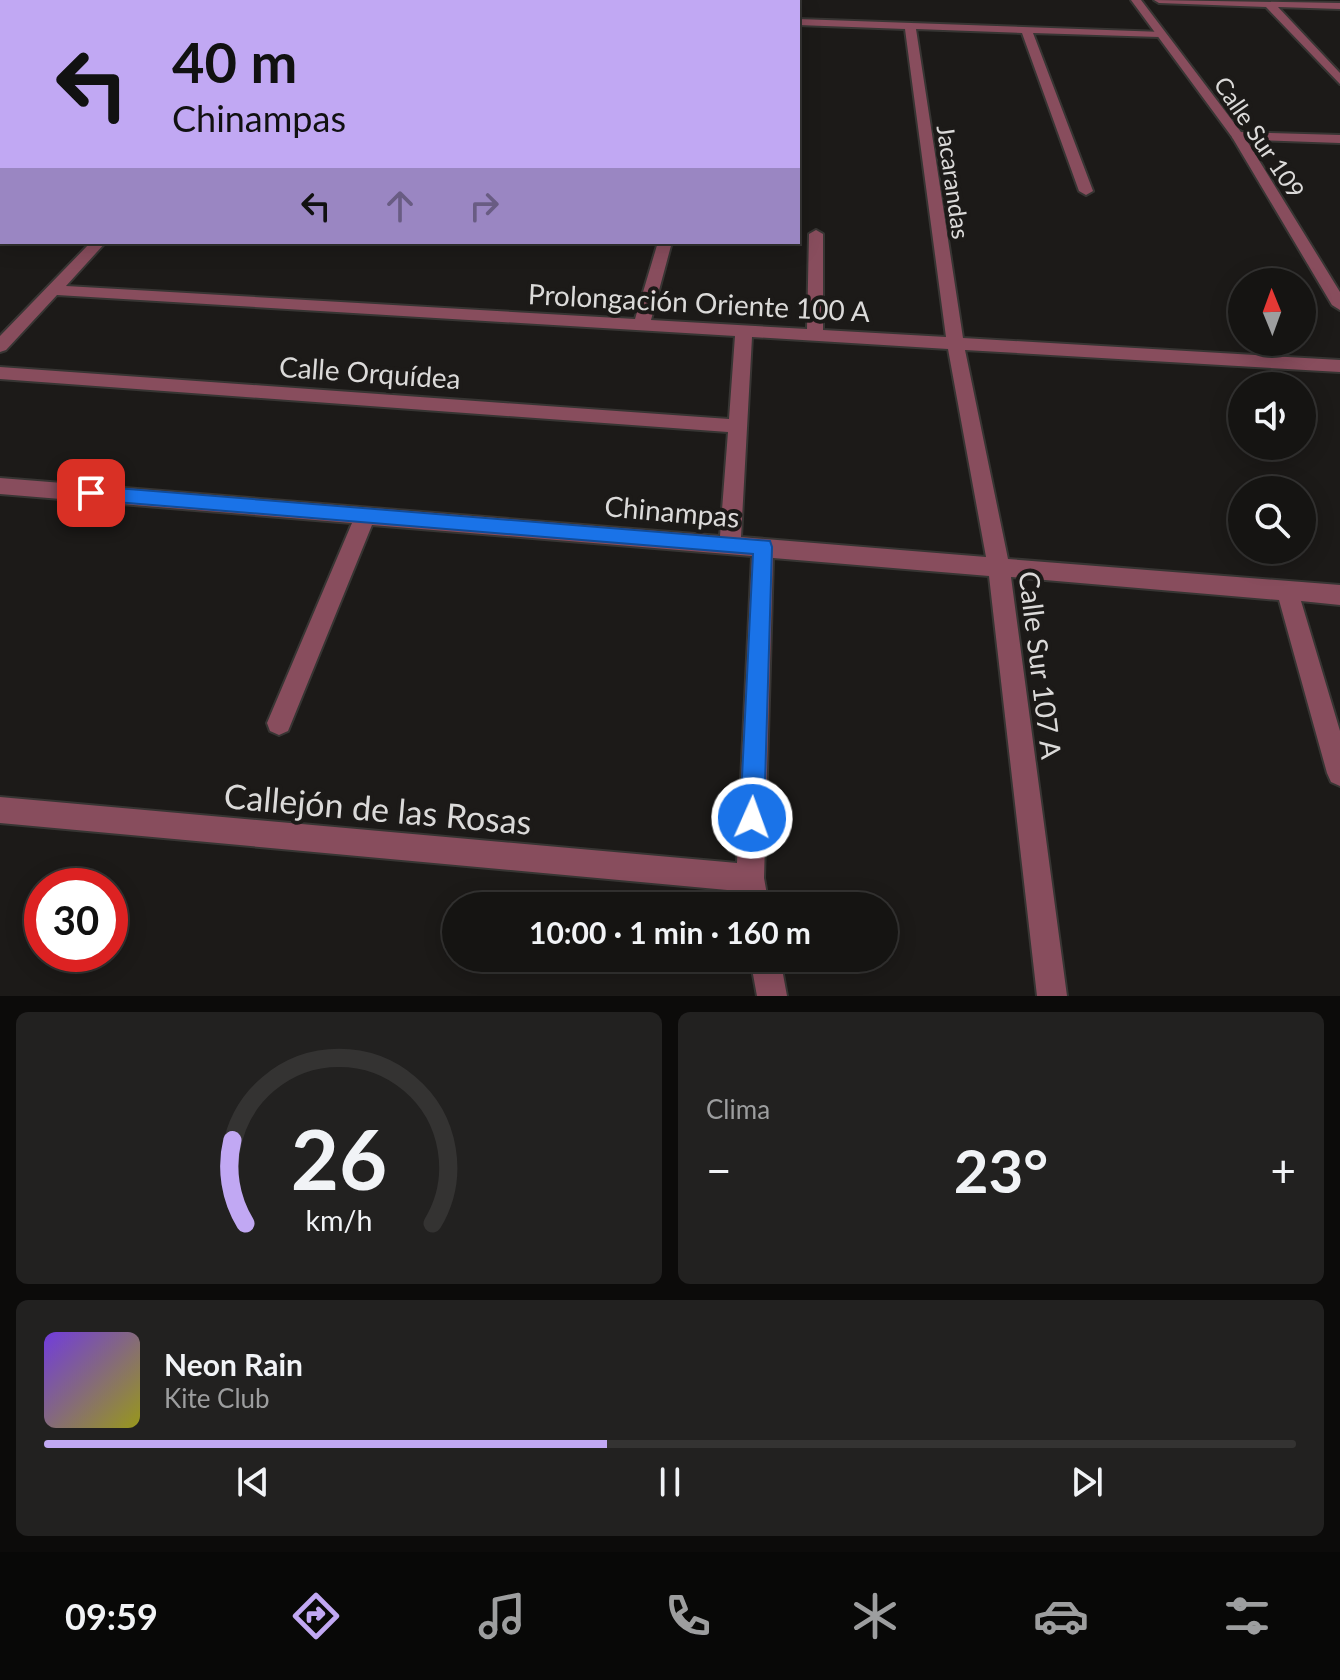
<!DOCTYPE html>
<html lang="es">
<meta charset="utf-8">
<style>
body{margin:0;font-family:Lato,sans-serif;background:#222120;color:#f1f3f6;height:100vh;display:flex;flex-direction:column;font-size:30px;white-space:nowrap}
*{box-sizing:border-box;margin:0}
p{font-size:26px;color:#9d9e9f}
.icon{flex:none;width:44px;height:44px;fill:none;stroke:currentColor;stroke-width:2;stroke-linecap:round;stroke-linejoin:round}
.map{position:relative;height:996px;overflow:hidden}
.details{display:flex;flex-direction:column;gap:16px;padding:16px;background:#0c0b0a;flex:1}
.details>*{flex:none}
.guide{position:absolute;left:0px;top:0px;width:800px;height:244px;box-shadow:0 4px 20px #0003,0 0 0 2px #343332;background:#c1a8f3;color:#111;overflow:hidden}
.needle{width:52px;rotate:359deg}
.fabs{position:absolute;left:1228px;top:268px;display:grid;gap:16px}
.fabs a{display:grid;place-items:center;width:88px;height:88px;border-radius:50%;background:#151412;box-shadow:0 4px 20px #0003,0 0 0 2px #343332;font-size:40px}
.speed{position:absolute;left:24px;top:868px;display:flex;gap:16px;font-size:40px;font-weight:700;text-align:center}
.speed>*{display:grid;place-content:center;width:104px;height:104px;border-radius:50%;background:#151412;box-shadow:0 4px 20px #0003,0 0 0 2px #343332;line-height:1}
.speed .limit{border:12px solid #d22;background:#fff;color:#111}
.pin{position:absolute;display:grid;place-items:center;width:68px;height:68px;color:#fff;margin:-34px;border-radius:16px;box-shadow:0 4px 12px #0006}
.me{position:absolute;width:88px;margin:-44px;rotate:2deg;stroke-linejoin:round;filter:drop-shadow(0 0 6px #0008)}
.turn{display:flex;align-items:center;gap:28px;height:168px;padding:0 40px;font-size:36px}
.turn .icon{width:104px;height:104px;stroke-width:2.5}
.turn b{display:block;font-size:56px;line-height:68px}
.lanes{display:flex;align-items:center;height:76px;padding:0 40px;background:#0003;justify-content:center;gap:40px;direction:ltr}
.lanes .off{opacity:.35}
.big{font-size:60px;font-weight:700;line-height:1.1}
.details .widget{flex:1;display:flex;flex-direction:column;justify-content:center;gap:12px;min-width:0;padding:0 28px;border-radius:12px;background:#222120}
.details .dial{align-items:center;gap:0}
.dial svg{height:208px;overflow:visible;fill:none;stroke:#343332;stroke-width:7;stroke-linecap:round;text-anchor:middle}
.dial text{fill:#f1f3f6;stroke:none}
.song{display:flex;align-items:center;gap:24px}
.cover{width:96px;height:96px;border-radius:12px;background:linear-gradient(135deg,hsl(260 70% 55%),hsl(60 70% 35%))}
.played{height:8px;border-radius:4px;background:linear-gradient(90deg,#c1a8f3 45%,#343332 45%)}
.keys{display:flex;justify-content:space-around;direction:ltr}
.heat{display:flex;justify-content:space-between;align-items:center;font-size:44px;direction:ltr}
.details .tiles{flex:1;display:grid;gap:16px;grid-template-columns:1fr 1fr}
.widget:last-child{grid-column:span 2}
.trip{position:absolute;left:442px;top:892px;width:456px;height:80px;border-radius:40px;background:#151412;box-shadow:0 4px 20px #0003,0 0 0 2px #343332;font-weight:700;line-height:80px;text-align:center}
.tab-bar{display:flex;height:128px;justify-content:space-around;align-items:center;background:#080807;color:#9d9e9f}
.tab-bar .icon{width:56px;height:56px}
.tab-bar .current{color:#c1a8f3}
.tab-bar b{font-size:36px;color:#f1f3f6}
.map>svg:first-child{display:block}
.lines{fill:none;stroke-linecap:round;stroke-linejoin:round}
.service-casing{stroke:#373533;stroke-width:4}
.minor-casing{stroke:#373533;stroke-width:4}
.tertiary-casing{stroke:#373533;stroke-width:4}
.primary-casing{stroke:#373533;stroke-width:4}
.service{fill:#884d5d;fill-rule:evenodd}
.minor{fill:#884d5d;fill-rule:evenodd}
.tertiary{fill:#884d5d;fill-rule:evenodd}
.primary{fill:#f77da1;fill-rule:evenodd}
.rail-casing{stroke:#aeadab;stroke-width:7}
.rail{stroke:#1c1a18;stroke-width:5;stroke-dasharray:14;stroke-linecap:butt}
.wall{fill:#494744}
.shaded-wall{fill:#302e2c}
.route{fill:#1a73e8;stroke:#114b97;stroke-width:2}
.labels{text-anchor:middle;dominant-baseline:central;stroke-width:8;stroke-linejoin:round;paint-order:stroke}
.far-street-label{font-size:24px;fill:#dbdad9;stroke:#1c1a18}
.street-label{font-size:28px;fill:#dbdad9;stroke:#1c1a18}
.near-street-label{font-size:34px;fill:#dbdad9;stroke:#1c1a18}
</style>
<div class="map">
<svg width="1340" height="996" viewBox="0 0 1340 996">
<rect width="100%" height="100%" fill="#1c1a18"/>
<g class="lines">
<defs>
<path id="service" d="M327,0H336L326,2Z"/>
<path id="minor" d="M1154,0L1340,3V9L1278,7L1340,73V84L1266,7L1159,3Z
M798,19L1163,32V36L1159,37L1033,33L1093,191L1086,195L1079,191L1022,33L916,29L963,338L1340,360V372L965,350L1008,559L1340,585V605L1301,601L1340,731V786L1331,782L1327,773L1279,600L1011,577L1067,996H1037L989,576L773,558L764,878L769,906H741L738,891L0,823V797L737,863L752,556L372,525L288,731L279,735L270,731L267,723L352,523L0,494V478L720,536L728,432L0,379V367L729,419L735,336L57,295L6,350L0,352V336L91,242H106L66,286L635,319L658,242H672L651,320L807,329L809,234L816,230L823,234V330L946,337L905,29L798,25ZM752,337L948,349L986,557L741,537Z
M1238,132L1340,135V143L1233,139L1232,136Z
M750,958H780L787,996H757Z"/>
<path id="tertiary" d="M1131,0H1141L1244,136L1340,292V310L1332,305L1232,137Z"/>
<path id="primary" d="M87,0H98L86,2Z
M2,94V103L0,104V95Z"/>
</defs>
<!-- service casing -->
<use href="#service" class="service-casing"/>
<!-- minor casing -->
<use href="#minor" class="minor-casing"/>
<!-- tertiary casing -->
<use href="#tertiary" class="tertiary-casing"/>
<!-- primary casing -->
<use href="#primary" class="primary-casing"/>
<!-- service -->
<use href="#service" class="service"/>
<!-- minor -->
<use href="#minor" class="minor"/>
<!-- tertiary -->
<use href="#tertiary" class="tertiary"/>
<!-- primary -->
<use href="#primary" class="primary"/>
<defs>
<path id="rail" d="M0,168L2,165"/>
</defs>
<!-- rail casing -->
<use href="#rail" class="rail-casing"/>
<!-- rail -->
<use href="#rail" class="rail"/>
</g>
<!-- wall -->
<path class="wall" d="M109,0H156L154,2H110Z"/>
<!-- shaded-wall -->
<path class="shaded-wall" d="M0,0H13L10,2H2V6L0,8Z"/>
<!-- route -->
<path class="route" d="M91,486L770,541L772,547L764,818L760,826L752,830L744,826L740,818L753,554L91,500L82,493Z"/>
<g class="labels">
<!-- far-street labels -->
<g class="far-street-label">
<text transform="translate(1260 137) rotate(56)">Calle Sur 109</text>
<text transform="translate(954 182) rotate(82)">Jacarandas</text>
</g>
<!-- street labels -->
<g class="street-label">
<text transform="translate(699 302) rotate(3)">Prolongación Oriente 100 A</text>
<text transform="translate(370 372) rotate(4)">Calle Orquídea</text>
<text transform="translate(672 511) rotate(5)">Chinampas</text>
<text transform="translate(1041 665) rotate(83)">Calle Sur 107 A</text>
</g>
<!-- near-street labels -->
<g class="near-street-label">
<text transform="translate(378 808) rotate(5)">Callejón de las Rosas</text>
</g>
</g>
</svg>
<div class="fabs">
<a><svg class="needle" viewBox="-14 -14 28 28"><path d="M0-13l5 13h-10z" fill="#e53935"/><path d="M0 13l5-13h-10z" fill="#9d9e9f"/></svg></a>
<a><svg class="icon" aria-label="sound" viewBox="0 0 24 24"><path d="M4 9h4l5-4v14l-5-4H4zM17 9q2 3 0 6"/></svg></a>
<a><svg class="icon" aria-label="search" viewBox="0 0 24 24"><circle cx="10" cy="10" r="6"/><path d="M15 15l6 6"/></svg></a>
</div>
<div class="speed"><div class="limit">30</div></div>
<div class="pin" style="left:91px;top:493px;background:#d93025"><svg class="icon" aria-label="arrive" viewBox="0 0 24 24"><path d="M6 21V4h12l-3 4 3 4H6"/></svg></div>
<svg class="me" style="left:752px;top:818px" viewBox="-20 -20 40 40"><circle r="17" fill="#1a73e8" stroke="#fff" stroke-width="3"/><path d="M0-11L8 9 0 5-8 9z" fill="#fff"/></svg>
<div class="trip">10:00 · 1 min · 160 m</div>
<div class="guide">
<div class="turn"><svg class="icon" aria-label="left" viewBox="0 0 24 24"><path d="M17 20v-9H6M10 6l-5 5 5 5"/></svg><div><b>40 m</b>Chinampas</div></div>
<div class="lanes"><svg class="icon" aria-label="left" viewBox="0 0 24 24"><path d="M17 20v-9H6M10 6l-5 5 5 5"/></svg><svg class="icon off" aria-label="ahead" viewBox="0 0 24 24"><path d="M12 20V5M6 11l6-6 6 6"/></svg><svg class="icon off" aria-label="right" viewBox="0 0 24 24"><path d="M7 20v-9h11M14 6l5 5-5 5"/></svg></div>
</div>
</div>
<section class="details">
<div class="tiles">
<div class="widget dial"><svg viewBox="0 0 100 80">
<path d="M14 69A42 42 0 1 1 86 69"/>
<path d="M14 69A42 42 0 0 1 9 37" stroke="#c1a8f3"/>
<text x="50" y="56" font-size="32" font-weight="700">26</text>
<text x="50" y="72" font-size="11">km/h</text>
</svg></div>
<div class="widget"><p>Clima</p>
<div class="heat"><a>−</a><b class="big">23°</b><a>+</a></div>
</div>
<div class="widget">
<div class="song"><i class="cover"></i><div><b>Neon Rain</b><p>Kite Club</p></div></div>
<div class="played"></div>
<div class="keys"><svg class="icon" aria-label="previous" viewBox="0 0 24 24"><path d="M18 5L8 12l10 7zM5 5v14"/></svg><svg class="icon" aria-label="pause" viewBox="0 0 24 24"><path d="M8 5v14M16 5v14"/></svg><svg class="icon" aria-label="next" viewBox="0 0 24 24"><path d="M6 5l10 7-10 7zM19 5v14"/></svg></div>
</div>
</div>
</section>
<nav class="tab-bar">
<b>09:59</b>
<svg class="icon current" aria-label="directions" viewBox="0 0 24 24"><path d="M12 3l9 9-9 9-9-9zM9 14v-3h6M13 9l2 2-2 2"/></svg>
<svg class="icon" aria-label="music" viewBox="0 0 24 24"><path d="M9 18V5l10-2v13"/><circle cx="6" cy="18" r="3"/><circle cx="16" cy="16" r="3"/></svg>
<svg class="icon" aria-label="phone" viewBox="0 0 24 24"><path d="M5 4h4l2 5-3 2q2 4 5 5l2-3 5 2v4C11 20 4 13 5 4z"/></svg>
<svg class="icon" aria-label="climate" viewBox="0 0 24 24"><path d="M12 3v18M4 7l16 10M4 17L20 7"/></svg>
<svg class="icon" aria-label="car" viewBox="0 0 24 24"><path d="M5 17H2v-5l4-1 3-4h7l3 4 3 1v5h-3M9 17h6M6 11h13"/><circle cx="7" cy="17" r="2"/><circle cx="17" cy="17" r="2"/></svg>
<svg class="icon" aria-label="filters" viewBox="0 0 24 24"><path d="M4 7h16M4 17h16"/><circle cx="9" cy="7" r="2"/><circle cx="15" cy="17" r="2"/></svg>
</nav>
